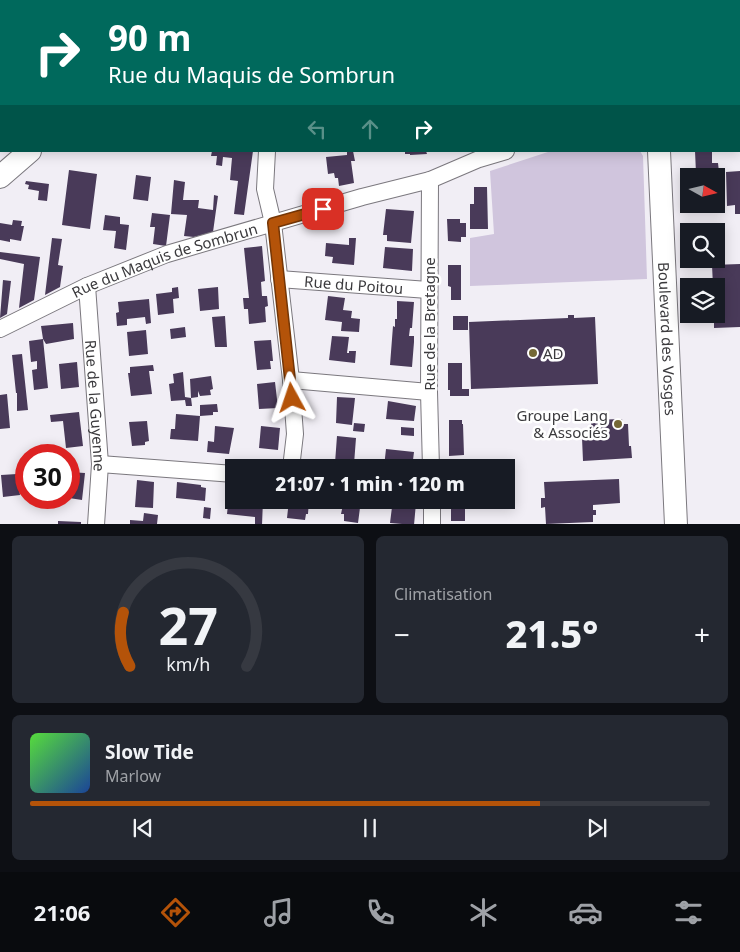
<!DOCTYPE html>
<html lang="fr">
<meta charset="utf-8">
<style>
body{margin:0;font-family:"Noto Sans",sans-serif;background:#242831;color:#f1f3f6;height:100vh;display:flex;flex-direction:column;font-size:19px;white-space:nowrap}
*{box-sizing:border-box;margin:0}
p{font-size:16px;color:#9ea1a6}
.icon{flex:none;width:28px;height:28px;fill:none;stroke:currentColor;stroke-width:2;stroke-linecap:round;stroke-linejoin:round}
.map{position:relative;height:524px;overflow:hidden}
.panel{display:flex;flex-direction:column;gap:12px;padding:12px;background:#0d0f14;flex:1}
.panel>*{flex:none}
.hud{position:absolute;left:0px;top:0px;width:740px;height:152px;box-shadow:0 2px 12px #0003;background:#00695c;color:#fff;overflow:hidden}
.needle{width:32px;rotate:98deg}
.tools{position:absolute;left:680px;top:168px;display:grid;gap:10px}
.tools a{display:grid;place-items:center;width:45px;height:45px;border-radius:0px;background:#171b24;box-shadow:0 2px 12px #0003;font-size:25px}
.speed{position:absolute;left:15px;top:444px;display:flex;gap:10px;font-size:25px;font-weight:700;text-align:center}
.speed>*{display:grid;place-content:center;width:65px;height:65px;border-radius:50%;background:#171b24;box-shadow:0 2px 12px #0003;line-height:1}
.speed .limit{border:8px solid #d22;background:#fff;color:#111}
.pin{position:absolute;display:grid;place-items:center;width:42px;height:42px;color:#fff;margin:-21px;border-radius:10px;box-shadow:0 2px 8px #0006}
.me{position:absolute;width:55px;margin:-28px;rotate:355deg;stroke-linejoin:round;filter:drop-shadow(0 0 4px #0008)}
.turn{display:flex;align-items:center;gap:18px;height:105px;padding:0 25px;font-size:22px}
.turn .icon{width:65px;height:65px;stroke-width:2.5}
.turn b{display:block;font-size:35px;line-height:42px}
.lanes{display:flex;align-items:center;height:48px;padding:0 25px;background:#0003;justify-content:center;gap:25px;direction:ltr}
.lanes .off{opacity:.35}
.big{font-size:38px;font-weight:800;line-height:1.1}
.panel .widget{flex:1;display:flex;flex-direction:column;justify-content:center;gap:8px;min-width:0;padding:0 18px;border-radius:8px;background:#242831}
.panel .dial{align-items:center;gap:0}
.dial svg{height:130px;overflow:visible;fill:none;stroke:#363941;stroke-width:7;stroke-linecap:round;text-anchor:middle}
.dial text{fill:#f1f3f6;stroke:none}
.song{display:flex;align-items:center;gap:15px}
.cover{width:60px;height:60px;border-radius:8px;background:linear-gradient(135deg,hsl(110 70% 55%),hsl(220 70% 35%))}
.played{height:5px;border-radius:2px;background:linear-gradient(90deg,#b45309 75%,#363941 75%)}
.keys{display:flex;justify-content:space-around;direction:ltr}
.heat{display:flex;justify-content:space-between;align-items:center;font-size:28px;direction:ltr}
.panel .tiles{flex:1;display:grid;gap:12px;grid-template-columns:1fr 1fr}
.widget:last-child{grid-column:span 2}
.trip{position:absolute;left:225px;top:459px;width:290px;height:50px;border-radius:0px;background:#171b24;box-shadow:0 2px 12px #0003;font-weight:800;line-height:50px;text-align:center}
.dock{display:flex;height:80px;justify-content:space-around;align-items:center;background:#090b0e;color:#9ea1a6}
.dock .icon{width:35px;height:35px}
.dock .active{color:#b45309}
.dock b{font-size:22px;color:#f1f3f6}
.map>svg:first-child{display:block}
.green{fill:#d0c5dd}
.building{fill:#493a59}
.lines{fill:none;stroke-linecap:round;stroke-linejoin:round}
.minor-casing{stroke:#7b787e;stroke-width:18}
.secondary-casing{stroke:#7b787e;stroke-width:24}
.minor{stroke:#fff;stroke-width:16}
.secondary{stroke:#fff;stroke-width:22}
.route-casing{stroke:#753606;stroke-width:12}
.route{stroke:#b45309;stroke-width:9}
.poi-dot{fill:#746835;stroke:#fff;stroke-width:2}
.labels{text-anchor:middle;dominant-baseline:central;stroke-width:5;stroke-linejoin:round;paint-order:stroke}
.street-label{font-size:15px;fill:#3b3a3d;stroke:#fff}
.poi-label{font-size:15px;fill:#3b3a3d;stroke:#fff;text-anchor:start}
</style>
<div class="map">
<svg width="740" height="525" viewBox="0 0 740 525">
<rect width="100%" height="100%" fill="#f1eef5"/>
<!-- green -->
<path class="green" d="M551,151H640L643,156L647,279L470,286V238L494,234L490,171Z"/>
<!-- building -->
<path class="building" d="M212,151H253L244,215L234,214L238,181L230,180L232,158L223,157L222,166L216,165L217,156H211Z
M347,151H353L355,161H351L354,183L339,186L338,178H335L334,173L328,174L326,157L347,155Z
M405,151H426L427,154L410,155V154H405Z
M695,151H712V163H718L719,172L696,173Z
M69,170L97,174L90,229L62,225Z
M740,171V214H735V205L727,206L726,172Z
M136,175L151,177L148,201L133,199Z
M174,180L185,182L183,200H199L198,208L213,210L214,195L218,196L213,232L194,237L184,236L187,215L171,214Z
M26,181L49,184L47,201L38,200L39,191L28,189L29,185L25,184Z
M474,187H487L488,229H470V204H474Z
M386,209L414,211L411,243L387,241V235H383Z
M152,213L170,215L166,246L153,244L155,227H150Z
M105,215L120,217V224L129,225L126,250L114,248L116,231L103,230Z
M447,219H460V223H466V237H461V242L448,241Z
M13,220L22,221L21,226H24L21,241L10,239V242L0,240V223L12,225Z
M52,238L62,239L58,265L63,266L60,287L45,295Z
M349,238H356L354,265L332,263L333,257L325,256L326,243L349,245Z
M262,246L265,281L261,282L262,296H267L268,306L265,307L266,322L249,324L248,309H244L243,298H249L244,248Z
M385,247L413,249L412,271L383,268Z
M0,252L40,257L34,300L19,308L24,264L0,259Z
M740,264V327L714,328V314H716V286H713L712,265Z
M448,265H461V300H451V287L448,286Z
M3,280L11,281L7,314L0,318Z
M178,287L179,298L173,299L174,313L158,315L156,294L172,292V288Z
M218,287L219,309L200,311L198,289Z
M328,296L345,298L343,310L352,311L351,318L360,319L359,332L341,331L342,322L325,320Z
M149,299L151,323L146,324L145,317L127,319V325L117,326L116,313L119,312L118,302Z
M397,301L414,302L412,328H410L409,336H414V342L412,367L390,365L393,326L395,327V319H397Z
M568,315H574V318L595,317L598,384L471,389L469,322L568,318Z
M225,316L227,347H215L212,317Z
M453,316H468V330H453Z
M73,323L74,339L46,344L43,339L41,326Z
M185,327L186,337L171,339L170,329Z
M146,330L148,354L129,356L127,332Z
M332,336L349,337L347,353H349V351H356L355,363L329,360Z
M43,339L48,388L34,390L32,370L37,369V361L31,362L29,341Z
M271,340L273,361H270L271,369L257,370L254,341Z
M22,354L28,410L17,411V393H16L12,355Z
M77,362L79,387L61,389L59,364Z
M448,363H462V389H469V396H450V390H448Z
M153,365L154,371H149L152,394L131,396L128,373H130V367Z
M183,372L185,397L191,398L190,379L211,376L213,389L210,390L211,395L200,396L198,391V397L191,398L192,406H186L185,400L171,401L169,384L174,383L173,374Z
M275,382L278,408L259,409L257,384Z
M7,394L10,428L0,429V395Z
M337,397L355,398L352,425L336,423Z
M388,401L416,406L414,421L386,419Z
M217,404L218,412H213V415L200,416V405Z
M79,412L83,446L66,448L63,421L51,422L50,415Z
M176,414L200,416L198,441L170,439L171,429H175Z
M622,419L623,424H628L629,446H631L632,458L583,461L582,438H591V420Z
M449,420H462V424H463L464,455L449,456Z
M147,421L149,441L145,442V445L132,446L129,422Z
M354,423L365,424L364,432L353,431Z
M215,426L234,428L229,454L207,452L208,441L214,442Z
M261,426L280,428L278,450L259,448Z
M401,427L414,428V436L401,435Z
M337,436L356,438L354,464L335,463Z
M386,449L414,452L412,468L384,467Z
M69,472L85,473L82,500L69,498Z
M17,474L20,495L3,497L1,475Z
M619,479L620,503L593,505V510H596V515H593V522L546,524L545,507L541,508V498H545L544,482Z
M137,480L154,482L153,508L135,507Z
M177,482L201,485V487L206,488L205,501L176,498Z
M229,495L234,496V500H263L262,525H255V517L227,514Z
M289,500H309L308,514H306L305,520L287,518Z
M344,500H361L358,523L344,521V514H341Z
M390,500H404V502L416,503L414,525L390,523L392,507L390,506Z
M453,500H465V521H451V508H453Z
M204,507L211,508L210,519L203,518Z
M144,513L158,515L157,524L130,525V520L143,521Z
M58,521L81,522V525H58Z"/>
<g class="lines">
<defs>
<g id="minor">
<path d="M653,0L654,1"/>
<path d="M204,1V0"/>
<path d="M495,1V0"/>
<path d="M267,151L265,189L273,223L291,380L295,434L291,468"/>
<path d="M430,180L429,392L431,468"/>
<path id="s1" d="M279,279L428,290"/>
<path id="s2" d="M87,286L100,464L96,525"/>
<path id="s3" d="M0,329L87,286L167,254L362,197L430,180L479,159L506,151"/>
<path d="M291,380L429,392"/>
<path d="M100,464L234,474"/>
<path d="M432,525V500"/>
</g>
<g id="secondary">
<path d="M460,0L465,1"/>
<path d="M254,1L259,0"/>
<path d="M739,81H740"/>
<path id="s4" d="M659,151L676,525"/>
<path d="M0,177L30,151"/>
</g>
</defs>
<!-- minor casing -->
<use href="#minor" class="minor-casing"/>
<!-- secondary casing -->
<use href="#secondary" class="secondary-casing"/>
<!-- minor -->
<use href="#minor" class="minor"/>
<!-- secondary -->
<use href="#secondary" class="secondary"/>
</g>
<g class="lines">
<defs>
<path id="route" d="M292,398L273,223L323,209"/>
</defs>
<!-- route casing -->
<use href="#route" class="route-casing"/>
<!-- route -->
<use href="#route" class="route"/>
</g>
<!-- markers -->
<g class="poi-dot">
<circle cx="533" cy="353" r="5"/>
<circle cx="618" cy="424" r="5"/>
</g>
<g class="labels">
<!-- street labels -->
<g class="street-label">
<text stroke="none"><textPath href="#s3" startOffset="179">Rue du Maquis de Sombrun</textPath></text>
<text stroke="none"><textPath href="#s1" startOffset="75">Rue du Poitou</textPath></text>
<text transform="translate(429 324) rotate(-90)">Rue de la Bretagne</text>
<text stroke="none"><textPath href="#s4" startOffset="188">Boulevard des Vosges</textPath></text>
<text stroke="none"><textPath href="#s2" startOffset="120">Rue de la Guyenne</textPath></text>
</g>
<!-- poi labels -->
<g class="poi-label">
<text x="543" y="353">AD</text>
<text x="608" y="415" text-anchor="end">Groupe Lang<tspan x="608" dy="17">&amp; Associés</tspan></text>
</g>
</g>
</svg>
<div class="tools">
<a><svg class="needle" viewBox="-14 -14 28 28"><path d="M0-13l5 13h-10z" fill="#e53935"/><path d="M0 13l5-13h-10z" fill="#9ea1a6"/></svg></a>
<a><svg class="icon" aria-label="search" viewBox="0 0 24 24"><circle cx="10" cy="10" r="6"/><path d="M15 15l6 6"/></svg></a>
<a><svg class="icon" aria-label="layers" viewBox="0 0 24 24"><path d="M12 4l9 5-9 5-9-5zM3 14l9 5 9-5"/></svg></a>
</div>
<div class="speed"><div class="limit">30</div></div>
<div class="pin" style="left:323px;top:209px;background:#d93025"><svg class="icon" aria-label="arrive" viewBox="0 0 24 24"><path d="M6 21V4h12l-3 4 3 4H6"/></svg></div>
<svg class="me" style="left:292px;top:398px" viewBox="-20 -20 40 40"><path d="M0-17L14 15 0 8-14 15z" fill="#b45309" stroke="#fff" stroke-width="4"/></svg>
<div class="trip">21:07 · 1 min · 120 m</div>
<div class="hud">
<div class="turn"><svg class="icon" aria-label="right" viewBox="0 0 24 24"><path d="M7 20v-9h11M14 6l5 5-5 5"/></svg><div><b>90 m</b>Rue du Maquis de Sombrun</div></div>
<div class="lanes"><svg class="icon off" aria-label="left" viewBox="0 0 24 24"><path d="M17 20v-9H6M10 6l-5 5 5 5"/></svg><svg class="icon off" aria-label="ahead" viewBox="0 0 24 24"><path d="M12 20V5M6 11l6-6 6 6"/></svg><svg class="icon" aria-label="right" viewBox="0 0 24 24"><path d="M7 20v-9h11M14 6l5 5-5 5"/></svg></div>
</div>
</div>
<section class="panel">
<div class="tiles">
<div class="widget dial"><svg viewBox="0 0 100 80">
<path d="M14 69A42 42 0 1 1 86 69"/>
<path d="M14 69A42 42 0 0 1 10 36" stroke="#b45309"/>
<text x="50" y="56" font-size="32" font-weight="700">27</text>
<text x="50" y="72" font-size="11">km/h</text>
</svg></div>
<div class="widget"><p>Climatisation</p>
<div class="heat"><a>−</a><b class="big">21.5°</b><a>+</a></div>
</div>
<div class="widget">
<div class="song"><i class="cover"></i><div><b>Slow Tide</b><p>Marlow</p></div></div>
<div class="played"></div>
<div class="keys"><svg class="icon" aria-label="previous" viewBox="0 0 24 24"><path d="M18 5L8 12l10 7zM5 5v14"/></svg><svg class="icon" aria-label="pause" viewBox="0 0 24 24"><path d="M8 5v14M16 5v14"/></svg><svg class="icon" aria-label="next" viewBox="0 0 24 24"><path d="M6 5l10 7-10 7zM19 5v14"/></svg></div>
</div>
</div>
</section>
<nav class="dock">
<b>21:06</b>
<svg class="icon active" aria-label="directions" viewBox="0 0 24 24"><path d="M12 3l9 9-9 9-9-9zM9 14v-3h6M13 9l2 2-2 2"/></svg>
<svg class="icon" aria-label="music" viewBox="0 0 24 24"><path d="M9 18V5l10-2v13"/><circle cx="6" cy="18" r="3"/><circle cx="16" cy="16" r="3"/></svg>
<svg class="icon" aria-label="phone" viewBox="0 0 24 24"><path d="M5 4h4l2 5-3 2q2 4 5 5l2-3 5 2v4C11 20 4 13 5 4z"/></svg>
<svg class="icon" aria-label="climate" viewBox="0 0 24 24"><path d="M12 3v18M4 7l16 10M4 17L20 7"/></svg>
<svg class="icon" aria-label="car" viewBox="0 0 24 24"><path d="M5 17H2v-5l4-1 3-4h7l3 4 3 1v5h-3M9 17h6M6 11h13"/><circle cx="7" cy="17" r="2"/><circle cx="17" cy="17" r="2"/></svg>
<svg class="icon" aria-label="filters" viewBox="0 0 24 24"><path d="M4 7h16M4 17h16"/><circle cx="9" cy="7" r="2"/><circle cx="15" cy="17" r="2"/></svg>
</nav>
